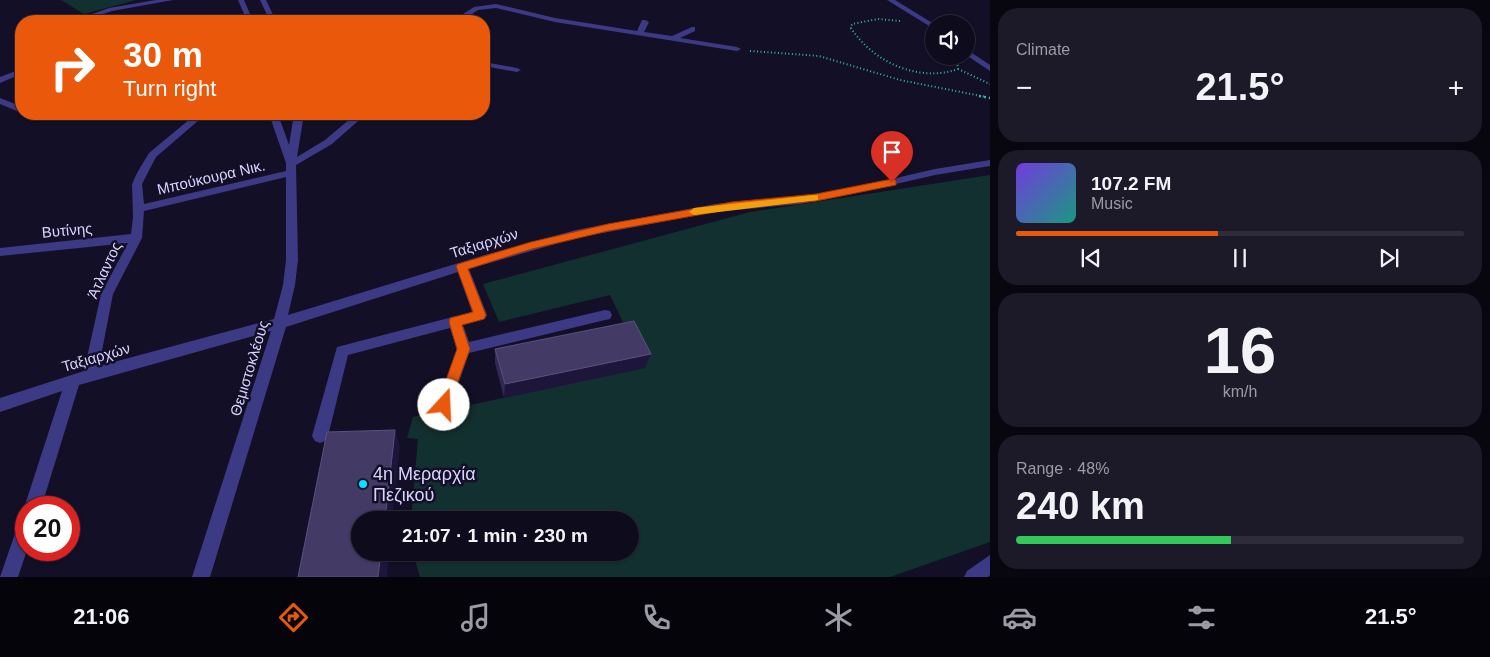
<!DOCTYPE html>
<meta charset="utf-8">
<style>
body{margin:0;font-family:Arial,sans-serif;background:#1c1929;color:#f1f3f6;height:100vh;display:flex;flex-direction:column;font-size:19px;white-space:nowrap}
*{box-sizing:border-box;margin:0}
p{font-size:16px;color:#9b9ba3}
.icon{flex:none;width:28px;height:28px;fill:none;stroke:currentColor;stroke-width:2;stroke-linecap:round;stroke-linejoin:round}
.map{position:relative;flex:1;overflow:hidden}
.panel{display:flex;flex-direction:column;gap:8px;padding:8px;background:#08060f;width:500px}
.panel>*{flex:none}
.banner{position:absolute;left:15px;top:15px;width:475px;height:105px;border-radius:20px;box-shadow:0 1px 4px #0004,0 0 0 1px #2e2b3b;background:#ea580c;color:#fff;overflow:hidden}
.controls{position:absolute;left:925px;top:15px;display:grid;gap:10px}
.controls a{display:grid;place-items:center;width:50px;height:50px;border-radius:50%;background:#0e0b1c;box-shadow:0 1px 4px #0004,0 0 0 1px #2e2b3b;font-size:25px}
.speed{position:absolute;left:15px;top:496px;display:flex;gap:10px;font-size:25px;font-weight:700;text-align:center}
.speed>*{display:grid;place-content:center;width:65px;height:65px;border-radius:50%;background:#0e0b1c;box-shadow:0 1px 4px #0004,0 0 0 1px #2e2b3b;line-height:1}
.speed .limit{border:8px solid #d22;background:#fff;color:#111}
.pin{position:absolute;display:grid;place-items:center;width:42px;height:42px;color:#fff;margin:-51px -21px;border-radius:50% 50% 50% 0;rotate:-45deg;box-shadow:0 0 5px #0007}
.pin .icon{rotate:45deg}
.me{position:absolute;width:55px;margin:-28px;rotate:20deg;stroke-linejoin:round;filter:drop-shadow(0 0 4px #0008)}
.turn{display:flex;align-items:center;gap:18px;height:105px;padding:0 25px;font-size:22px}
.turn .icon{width:65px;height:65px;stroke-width:2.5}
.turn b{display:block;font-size:35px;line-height:42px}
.big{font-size:38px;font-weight:600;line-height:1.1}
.panel .tile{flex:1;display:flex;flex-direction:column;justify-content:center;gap:8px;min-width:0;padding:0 18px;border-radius:20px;background:#1c1929}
.panel .dial{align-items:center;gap:0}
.dial b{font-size:65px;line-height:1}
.song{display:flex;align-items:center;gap:15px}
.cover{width:60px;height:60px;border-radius:8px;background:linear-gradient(135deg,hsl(260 70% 55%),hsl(170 70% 35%))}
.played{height:5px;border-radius:2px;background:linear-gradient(90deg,#ea580c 45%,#2e2b3b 45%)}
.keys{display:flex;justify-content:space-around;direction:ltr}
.heat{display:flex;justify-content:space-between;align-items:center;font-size:28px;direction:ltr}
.charge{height:8px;border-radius:4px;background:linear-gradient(90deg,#34c759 48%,#2e2b3b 0)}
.trip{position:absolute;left:351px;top:511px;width:288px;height:50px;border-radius:25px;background:#0e0b1c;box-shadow:0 1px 4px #0004,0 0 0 1px #2e2b3b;font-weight:600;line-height:50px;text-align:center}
.tab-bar{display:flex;height:80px;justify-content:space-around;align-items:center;background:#06040b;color:#9b9ba3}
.tab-bar .icon{width:35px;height:35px}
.tab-bar .active{color:#ea580c}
.tab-bar b{font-size:22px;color:#f1f3f6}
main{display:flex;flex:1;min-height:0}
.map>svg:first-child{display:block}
.green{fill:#12302f}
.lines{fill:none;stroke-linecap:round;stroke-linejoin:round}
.path-far1{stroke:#2fb8b0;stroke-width:2;stroke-dasharray:1 2.5;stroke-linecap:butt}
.path{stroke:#2fb8b0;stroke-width:2.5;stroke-dasharray:2 3;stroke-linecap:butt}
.minor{fill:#3d3a85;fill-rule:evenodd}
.wall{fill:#312854}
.shaded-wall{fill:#1d163a}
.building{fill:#433a66;stroke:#5a527e}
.route{fill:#ea580c;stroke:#983908}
.slow{fill:#f59e0b}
.poi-dot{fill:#00e5ff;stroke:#130f26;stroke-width:2}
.labels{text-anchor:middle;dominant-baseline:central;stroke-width:5;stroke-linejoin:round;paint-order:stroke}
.street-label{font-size:15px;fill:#d9d4ff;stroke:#130f26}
.near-poi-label{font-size:18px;fill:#d9d4ff;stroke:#130f26;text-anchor:start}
</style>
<main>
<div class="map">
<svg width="990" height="577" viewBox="0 0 990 577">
<rect width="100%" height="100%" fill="#130f26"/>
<!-- green -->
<path class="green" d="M61,0H136L84,14Z
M990,175V542L890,577H420L413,553L630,552V520H411L418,439L407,438L413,417L645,368L610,295L499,322L483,284L750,212Z"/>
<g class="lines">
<!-- path-far1 -->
<path class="path-far1" d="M900,21L878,19L852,24L851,28C873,62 919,83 958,69L957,60
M750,51L819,56L900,80L986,97
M958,69L990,84"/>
<!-- path -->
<path class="path" d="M979,96L990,98"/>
<!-- minor -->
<path class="minor" d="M156,0H173L112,11L82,21H72L109,8Z
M238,0H244L253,21H247Z
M260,0H266L276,21H270Z
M887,0H895L934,24V29Z
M496,4L555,18L637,31L642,20H645L649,22L644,32L672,36L692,27H695V31L680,38L737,47L741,49L737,51L555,22L496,8L478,10L461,21H452L474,7Z
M966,49L990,65V71L966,55Z
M484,62L517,68L521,70L517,72L484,66Z
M21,69V74L0,83V77Z
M0,98L20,106L21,108L17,111L0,104Z
M196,114H206L156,157L142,184L144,204L286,171V163L269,114H278L289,145L294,114H304L297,157L325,140L356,114H366L332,144L296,165L298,260L295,285L288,315L485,255L576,230L715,204L800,196L848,189L935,169L990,160V166L935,175L848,195L800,204L715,212L576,238L469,269L487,315L485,319L463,325L469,342L605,310L610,311L612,315L610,319L605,320L469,353L451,405L449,410L444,412L439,410L437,405L457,349L450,328L348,355L328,436L325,441L320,443L315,441L312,436L337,347L472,312L458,272L286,327L210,577H192L271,331L79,385L41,508H26V514L24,508L62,391L0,412V398L84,371L101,294L128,243L0,256V248L131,234L133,217L132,184L137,173L149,153ZM286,177V260L283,285L274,319L99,366L113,294L142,238L144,211Z
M26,516L27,550L18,577H0L20,519Z
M990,555V575L988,577H964L967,571Z"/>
</g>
<!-- wall -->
<path class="wall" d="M495,349L651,354L645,368L504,398L495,363Z"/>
<!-- shaded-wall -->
<path class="shaded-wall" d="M651,354L645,368L504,398L505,384Z
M395,430L400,446L392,520H385Z
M381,552H389L387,577H378Z"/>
<!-- building -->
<path class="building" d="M634,321L651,354L505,384L495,349Z
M395,430L385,520H360V552H381L378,577H298L327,432Z"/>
<!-- route -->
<path class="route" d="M892,179L896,180V185L816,201L732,209L608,231L532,249L468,269L486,315L484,319L462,325L470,349L448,409L444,411L439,409L437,405L457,349L449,322L450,318L473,312L456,266L458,264L531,242L608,224L732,202L816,194Z"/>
<!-- slow -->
<path class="slow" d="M814,195H818V200L694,215L689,212L694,208Z"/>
<!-- markers -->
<circle class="poi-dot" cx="363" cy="484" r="5"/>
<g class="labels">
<!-- street labels -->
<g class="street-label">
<text transform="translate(211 177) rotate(-13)">Μπούκουρα Νικ.</text>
<text transform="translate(67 230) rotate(-5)">Βυτίνης</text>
<text transform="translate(484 243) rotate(-17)">Ταξιαρχών</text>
<text transform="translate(104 270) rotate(-65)">Άτλαντος</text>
<text transform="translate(96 357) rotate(-16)">Ταξιαρχών</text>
<text transform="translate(249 368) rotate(-73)">Θεμιστοκλέους</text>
</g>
<!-- near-poi labels -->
<g class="near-poi-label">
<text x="373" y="474">4η Μεραρχία<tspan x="373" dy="21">Πεζικού</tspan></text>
</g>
</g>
</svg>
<div class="controls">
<a><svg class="icon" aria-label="sound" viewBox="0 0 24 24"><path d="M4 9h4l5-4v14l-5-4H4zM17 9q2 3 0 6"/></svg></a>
</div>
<div class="speed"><div class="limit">20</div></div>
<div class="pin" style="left:892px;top:182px;background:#d93025"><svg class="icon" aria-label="arrive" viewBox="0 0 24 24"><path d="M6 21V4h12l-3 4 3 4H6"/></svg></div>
<svg class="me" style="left:444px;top:405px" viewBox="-20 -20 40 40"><circle r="19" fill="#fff"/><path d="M0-13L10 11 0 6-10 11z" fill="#ea580c"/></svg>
<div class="trip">21:07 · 1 min · 230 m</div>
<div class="banner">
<div class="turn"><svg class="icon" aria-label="right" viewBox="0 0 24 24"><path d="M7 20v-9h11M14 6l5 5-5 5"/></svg><div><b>30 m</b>Turn right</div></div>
</div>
</div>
<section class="panel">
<div class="tile"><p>Climate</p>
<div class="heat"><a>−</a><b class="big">21.5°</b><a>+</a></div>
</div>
<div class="tile">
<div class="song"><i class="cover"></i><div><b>107.2 FM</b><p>Music</p></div></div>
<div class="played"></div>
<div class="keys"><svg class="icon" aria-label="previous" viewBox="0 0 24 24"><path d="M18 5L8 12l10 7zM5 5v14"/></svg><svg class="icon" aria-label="pause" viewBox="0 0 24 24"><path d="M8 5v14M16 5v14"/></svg><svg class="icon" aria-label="next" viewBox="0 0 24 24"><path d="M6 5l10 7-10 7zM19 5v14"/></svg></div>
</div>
<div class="tile dial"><b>16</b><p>km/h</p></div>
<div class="tile"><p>Range · 48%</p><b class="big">240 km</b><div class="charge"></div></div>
</section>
</main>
<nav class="tab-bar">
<b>21:06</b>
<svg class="icon active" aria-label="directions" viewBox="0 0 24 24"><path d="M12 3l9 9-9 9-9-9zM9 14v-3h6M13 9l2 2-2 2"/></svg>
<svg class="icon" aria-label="music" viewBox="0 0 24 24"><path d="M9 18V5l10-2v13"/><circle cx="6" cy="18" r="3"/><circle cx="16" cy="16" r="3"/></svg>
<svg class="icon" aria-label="phone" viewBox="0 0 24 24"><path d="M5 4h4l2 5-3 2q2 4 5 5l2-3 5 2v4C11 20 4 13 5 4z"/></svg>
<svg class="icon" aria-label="climate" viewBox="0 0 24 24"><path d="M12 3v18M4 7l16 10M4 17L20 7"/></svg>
<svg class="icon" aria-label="car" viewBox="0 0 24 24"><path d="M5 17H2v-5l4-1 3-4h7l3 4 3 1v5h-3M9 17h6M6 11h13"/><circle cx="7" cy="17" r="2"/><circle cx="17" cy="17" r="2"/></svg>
<svg class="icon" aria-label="filters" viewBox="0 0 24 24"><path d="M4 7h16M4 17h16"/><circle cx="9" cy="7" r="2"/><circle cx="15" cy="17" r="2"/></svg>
<b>21.5°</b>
</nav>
